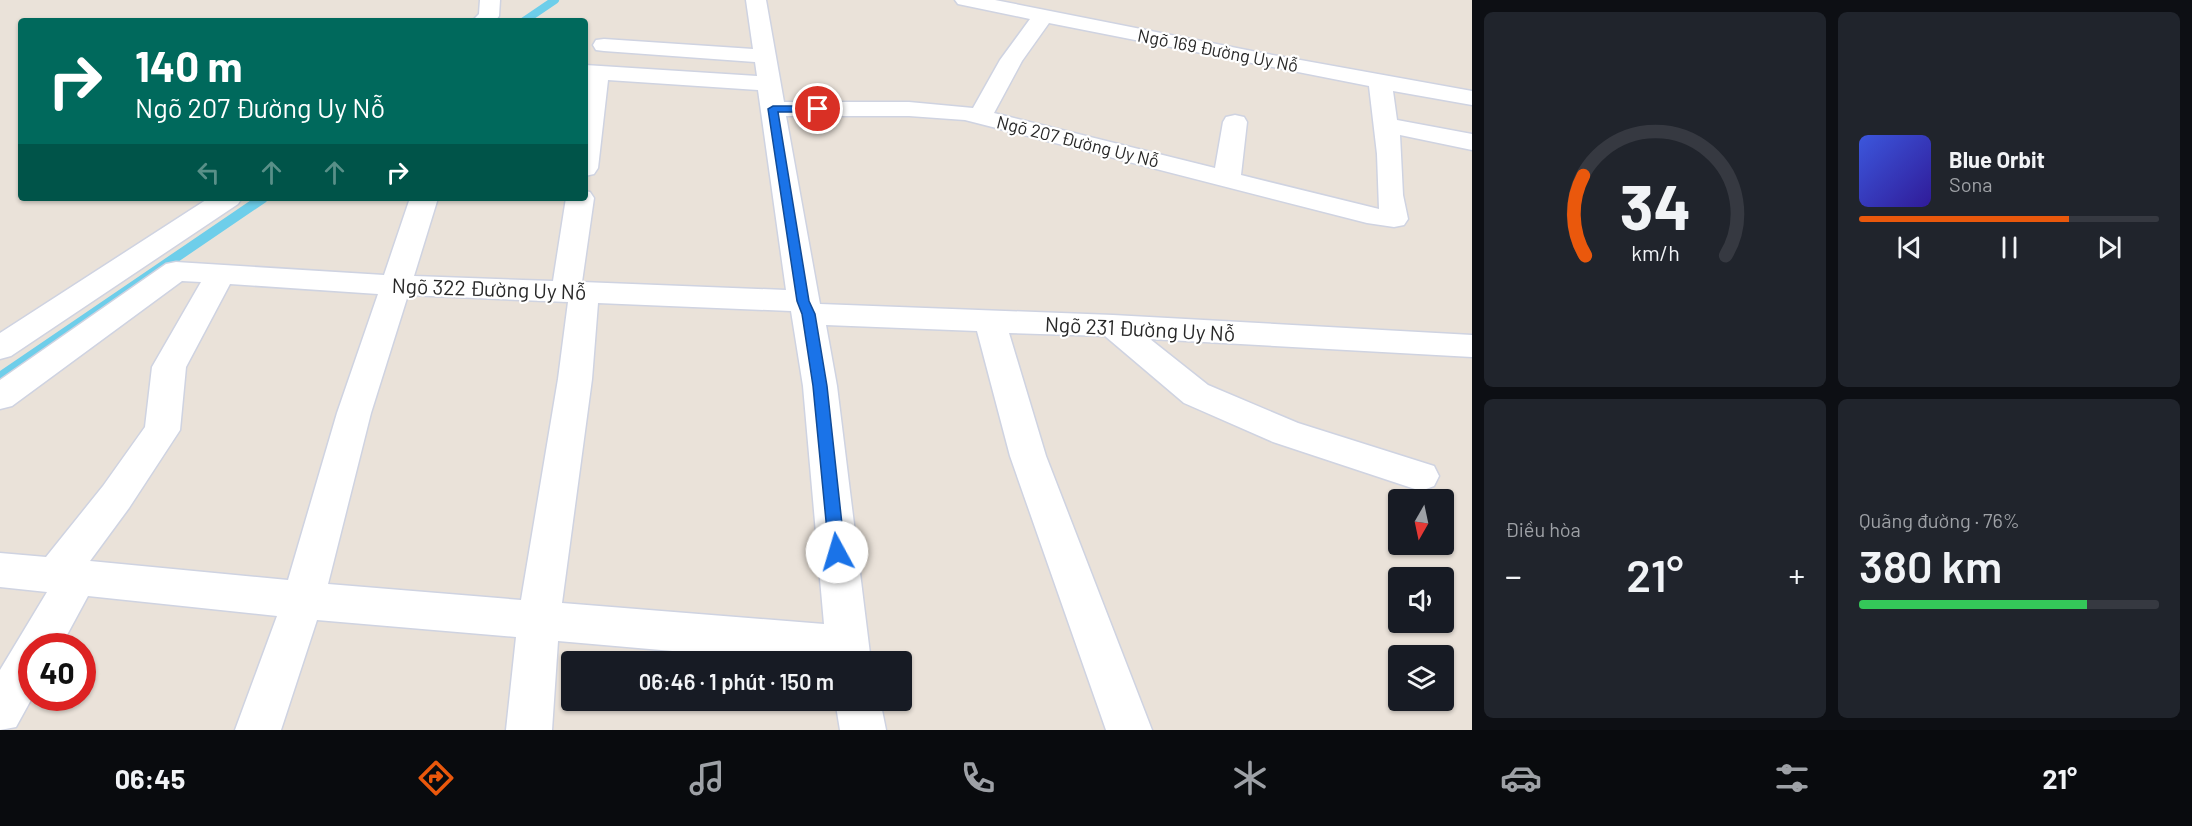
<!DOCTYPE html>
<html lang="vi">
<meta charset="utf-8">
<style>
body{margin:0;font-family:Barlow,sans-serif;background:#20242c;color:#f1f3f6;height:100vh;display:flex;flex-direction:column;font-size:22px;white-space:nowrap}
*{box-sizing:border-box;margin:0}
p{font-size:20px;color:#9ea1a6}
.icon{flex:none;width:33px;height:33px;fill:none;stroke:currentColor;stroke-width:2;stroke-linecap:round;stroke-linejoin:round}
.map{position:relative;flex:1;overflow:hidden}
.panel{display:flex;flex-direction:column;gap:12px;padding:12px;background:#0d0f14;width:720px}
.panel>*{flex:none}
.top-card{position:absolute;left:18px;top:18px;width:570px;height:183px;border-radius:6px;box-shadow:0 2px 4px #0004;background:#00695c;color:#fff;overflow:hidden}
.needle{width:39px;rotate:189deg}
.tools{position:absolute;left:1388px;top:489px;display:grid;gap:12px}
.tools a{display:grid;place-items:center;width:66px;height:66px;border-radius:6px;background:#171b24;box-shadow:0 2px 4px #0004;font-size:30px}
.speed{position:absolute;left:18px;top:633px;display:flex;gap:12px;font-size:30px;font-weight:700;text-align:center}
.speed>*{display:grid;place-content:center;width:78px;height:78px;border-radius:50%;background:#171b24;box-shadow:0 2px 4px #0004;line-height:1}
.speed .limit{border:9px solid #d22;background:#fff;color:#111}
.pin{position:absolute;display:grid;place-items:center;width:51px;height:51px;color:#fff;margin:-26px;border:3px solid #fff;border-radius:50%;box-shadow:0 2px 6px #0007}
.me{position:absolute;width:66px;margin:-33px;rotate:354deg;stroke-linejoin:round;filter:drop-shadow(0 0 4px #0008)}
.turn{display:flex;align-items:center;gap:21px;height:126px;padding:0 18px;font-size:27px}
.turn .icon{width:78px;height:78px;stroke-width:2.5}
.turn b{display:block;font-size:42px;line-height:51px}
.lanes{display:flex;align-items:center;height:57px;padding:0 18px;background:#0003;justify-content:center;gap:30px;direction:ltr}
.lanes .off{opacity:.35}
.big{font-size:45px;font-weight:600;line-height:1.1}
.panel .widget{flex:1;display:flex;flex-direction:column;justify-content:center;gap:9px;min-width:0;padding:0 21px;border-radius:9px;background:#20242c}
.panel .dial{align-items:center;gap:0}
.dial svg{height:156px;overflow:visible;fill:none;stroke:#363941;stroke-width:7;stroke-linecap:round;text-anchor:middle}
.dial text{fill:#f1f3f6;stroke:none}
.song{display:flex;align-items:center;gap:18px}
.cover{width:72px;height:72px;border-radius:9px;background:linear-gradient(135deg,hsl(230 70% 55%),hsl(250 70% 35%))}
.played{height:6px;border-radius:3px;background:linear-gradient(90deg,#ea580c 70%,#363941 70%)}
.keys{display:flex;justify-content:space-around;direction:ltr}
.heat{display:flex;justify-content:space-between;align-items:center;font-size:33px;direction:ltr}
.charge{height:9px;border-radius:4px;background:linear-gradient(90deg,#34c759 76%,#363941 0)}
.panel .tiles{flex:1;display:grid;gap:12px;grid-template-columns:repeat(2,1fr)}
.trip{position:absolute;left:561px;top:651px;width:351px;height:60px;border-radius:6px;background:#171b24;box-shadow:0 2px 4px #0004;font-weight:600;line-height:60px;text-align:center}
.dock{display:flex;height:96px;justify-content:space-around;align-items:center;background:#090b0e;color:#9ea1a6}
.dock .icon{width:42px;height:42px}
.dock .active{color:#ea580c}
.dock b{font-size:27px;color:#f1f3f6}
main{display:flex;flex:1;min-height:0}
.map>svg:first-child{display:block}
.lines{fill:none;stroke-linecap:round;stroke-linejoin:round}
.stream-far1{stroke:#6eceea;stroke-width:8}
.stream{stroke:#6eceea;stroke-width:10}
.minor-casing{stroke:#cfd3e1;stroke-width:3}
.minor{fill:#fff;fill-rule:evenodd}
.route{fill:#1a73e8;stroke:#114b97;stroke-width:1.5}
.labels{text-anchor:middle;dominant-baseline:central;stroke-width:4.5;stroke-linejoin:round;paint-order:stroke}
.far-street-label{font-size:18px;fill:#282828;stroke:#fff}
.street-label{font-size:21px;fill:#282828;stroke:#fff}
</style>
<main>
<div class="map">
<svg width="1472" height="730" viewBox="0 0 1472 730">
<rect width="100%" height="100%" fill="#eae2d9"/>
<g class="lines">
<!-- stream-far1 -->
<path class="stream-far1" d="M524,21L555,0"/>
<!-- stream -->
<path class="stream" d="M0,377L263,198"/>
<defs>
<path id="minor" d="M480,0H500L499,16L496,20L472,21L479,14Z
M746,0H766L784,102H909L973,108L1000,60L1030,19L958,4L955,0H995L1262,53L1472,91V105L1393,91L1397,120L1472,134V150L1400,135L1403,195L1408,219L1404,225L1394,227L1367,223L965,120L909,116H786L820,304L1113,315L1472,335V357L1150,339L1208,385L1298,423L1434,466L1439,476L1434,486L1421,491L1273,442L1184,403L1105,336L1009,333L1046,456L1152,730H1106L1010,456L977,331L826,325L837,386L871,662H797L558,641L552,730H506L516,637L317,620L281,730H235L277,616L88,596L61,646H32V698L16,727L0,730V670L47,592L0,587V553L46,557L103,486L145,427L152,367L201,282L182,281L12,406L0,409V380L166,264L176,262L384,275L410,198H438L414,276L553,281L566,198H585V191L590,192L594,198L582,282L786,290L758,90L608,80L598,168L594,174L585,176V65L757,76L755,62L604,51L596,50L593,45L596,40L604,39L753,49ZM1049,23L1369,86L1377,154L1379,209L1241,175L1247,122L1244,117L1235,115L1226,117L1223,122L1215,168L994,113L1022,61ZM230,284L378,294L337,413L288,580L90,561L129,508L180,430L186,367ZM408,295L568,302L558,379L521,600L328,584L371,413ZM598,303L791,311L803,386L824,624L562,603L592,379Z
M209,198H242L238,204L11,356L0,359V333Z
M835,700H880L886,730H840Z"/>
</defs>
<!-- minor casing -->
<use href="#minor" class="minor-casing"/>
<!-- minor -->
<use href="#minor" class="minor"/>
</g>
<!-- route -->
<path class="route" d="M773,106H818L823,109L818,112H778L809,301L815,314L827,386L845,552L842,556L837,559L831,556L829,552L813,386L802,314L797,301L768,109Z"/>
<g class="labels">
<!-- far-street labels -->
<g class="far-street-label">
<text transform="translate(1218 50) rotate(11)">Ngõ 169 Đường Uy Nỗ</text>
<text transform="translate(1078 141) rotate(14)">Ngõ 207 Đường Uy Nỗ</text>
</g>
<!-- street labels -->
<g class="street-label">
<text transform="translate(489 288) rotate(2)">Ngõ 322 Đường Uy Nỗ</text>
<text transform="translate(1140 328) rotate(3)">Ngõ 231 Đường Uy Nỗ</text>
</g>
</g>
</svg>
<div class="tools">
<a><svg class="needle" viewBox="-14 -14 28 28"><path d="M0-13l5 13h-10z" fill="#e53935"/><path d="M0 13l5-13h-10z" fill="#9ea1a6"/></svg></a>
<a><svg class="icon" aria-label="sound" viewBox="0 0 24 24"><path d="M4 9h4l5-4v14l-5-4H4zM17 9q2 3 0 6"/></svg></a>
<a><svg class="icon" aria-label="layers" viewBox="0 0 24 24"><path d="M12 4l9 5-9 5-9-5zM3 14l9 5 9-5"/></svg></a>
</div>
<div class="speed"><div class="limit">40</div></div>
<div class="pin" style="left:818px;top:109px;background:#d93025"><svg class="icon" aria-label="arrive" viewBox="0 0 24 24"><path d="M6 21V4h12l-3 4 3 4H6"/></svg></div>
<svg class="me" style="left:837px;top:552px" viewBox="-20 -20 40 40"><circle r="19" fill="#fff"/><path d="M0-13L10 11 0 6-10 11z" fill="#1a73e8"/></svg>
<div class="trip">06:46 · 1 phút · 150 m</div>
<div class="top-card">
<div class="turn"><svg class="icon" aria-label="right" viewBox="0 0 24 24"><path d="M7 20v-9h11M14 6l5 5-5 5"/></svg><div><b>140 m</b>Ngõ 207 Đường Uy Nỗ</div></div>
<div class="lanes"><svg class="icon off" aria-label="left" viewBox="0 0 24 24"><path d="M17 20v-9H6M10 6l-5 5 5 5"/></svg><svg class="icon off" aria-label="ahead" viewBox="0 0 24 24"><path d="M12 20V5M6 11l6-6 6 6"/></svg><svg class="icon off" aria-label="ahead" viewBox="0 0 24 24"><path d="M12 20V5M6 11l6-6 6 6"/></svg><svg class="icon" aria-label="right" viewBox="0 0 24 24"><path d="M7 20v-9h11M14 6l5 5-5 5"/></svg></div>
</div>
</div>
<section class="panel">
<div class="tiles">
<div class="widget dial"><svg viewBox="0 0 100 80">
<path d="M14 69A42 42 0 1 1 86 69"/>
<path d="M14 69A42 42 0 0 1 13 28" stroke="#ea580c"/>
<text x="50" y="56" font-size="32" font-weight="700">34</text>
<text x="50" y="72" font-size="11">km/h</text>
</svg></div>
<div class="widget">
<div class="song"><i class="cover"></i><div><b>Blue Orbit</b><p>Sona</p></div></div>
<div class="played"></div>
<div class="keys"><svg class="icon" aria-label="previous" viewBox="0 0 24 24"><path d="M18 5L8 12l10 7zM5 5v14"/></svg><svg class="icon" aria-label="pause" viewBox="0 0 24 24"><path d="M8 5v14M16 5v14"/></svg><svg class="icon" aria-label="next" viewBox="0 0 24 24"><path d="M6 5l10 7-10 7zM19 5v14"/></svg></div>
</div>
<div class="widget"><p>Điều hòa</p>
<div class="heat"><a>−</a><b class="big">21°</b><a>+</a></div>
</div>
<div class="widget"><p>Quãng đường · 76%</p><b class="big">380 km</b><div class="charge"></div></div>
</div>
</section>
</main>
<nav class="dock">
<b>06:45</b>
<svg class="icon active" aria-label="directions" viewBox="0 0 24 24"><path d="M12 3l9 9-9 9-9-9zM9 14v-3h6M13 9l2 2-2 2"/></svg>
<svg class="icon" aria-label="music" viewBox="0 0 24 24"><path d="M9 18V5l10-2v13"/><circle cx="6" cy="18" r="3"/><circle cx="16" cy="16" r="3"/></svg>
<svg class="icon" aria-label="phone" viewBox="0 0 24 24"><path d="M5 4h4l2 5-3 2q2 4 5 5l2-3 5 2v4C11 20 4 13 5 4z"/></svg>
<svg class="icon" aria-label="climate" viewBox="0 0 24 24"><path d="M12 3v18M4 7l16 10M4 17L20 7"/></svg>
<svg class="icon" aria-label="car" viewBox="0 0 24 24"><path d="M5 17H2v-5l4-1 3-4h7l3 4 3 1v5h-3M9 17h6M6 11h13"/><circle cx="7" cy="17" r="2"/><circle cx="17" cy="17" r="2"/></svg>
<svg class="icon" aria-label="filters" viewBox="0 0 24 24"><path d="M4 7h16M4 17h16"/><circle cx="9" cy="7" r="2"/><circle cx="15" cy="17" r="2"/></svg>
<b>21°</b>
</nav>
